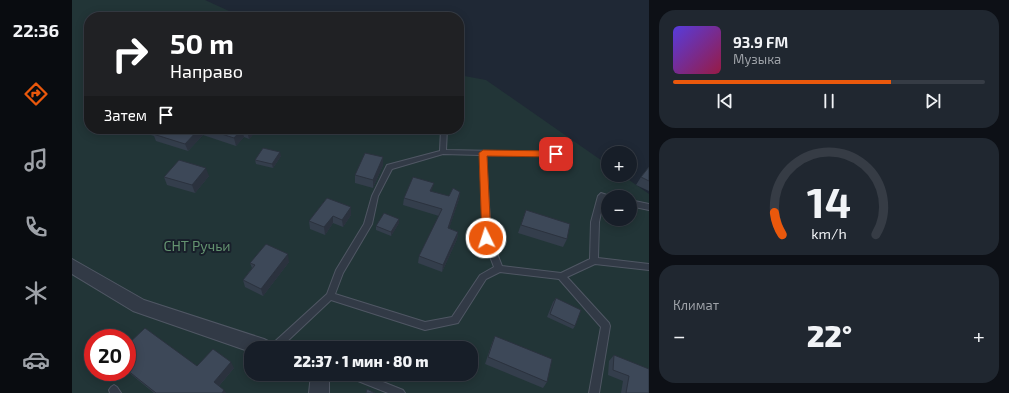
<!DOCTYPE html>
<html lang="ru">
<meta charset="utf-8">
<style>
body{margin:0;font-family:"Exo 2",sans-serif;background:#202730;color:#f1f3f6;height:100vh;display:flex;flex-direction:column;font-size:15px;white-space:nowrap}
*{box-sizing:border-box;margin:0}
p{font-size:13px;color:#9ea2a8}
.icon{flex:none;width:22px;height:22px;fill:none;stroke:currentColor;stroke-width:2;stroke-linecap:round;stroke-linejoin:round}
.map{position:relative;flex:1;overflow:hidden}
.panel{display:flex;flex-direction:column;gap:10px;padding:10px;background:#0d1016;width:360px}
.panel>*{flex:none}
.hud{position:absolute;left:12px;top:12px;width:380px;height:122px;border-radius:16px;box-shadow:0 2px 10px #0003,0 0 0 1px #363c45;background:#202124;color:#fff;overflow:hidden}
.tools{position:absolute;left:529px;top:146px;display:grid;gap:8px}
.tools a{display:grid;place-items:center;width:36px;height:36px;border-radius:50%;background:#171e28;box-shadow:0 2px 10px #0003,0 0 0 1px #363c45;font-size:20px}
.speed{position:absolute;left:12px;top:329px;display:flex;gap:8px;font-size:20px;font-weight:700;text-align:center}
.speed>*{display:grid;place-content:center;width:52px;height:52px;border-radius:50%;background:#171e28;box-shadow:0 2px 10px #0003,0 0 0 1px #363c45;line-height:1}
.speed .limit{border:6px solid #d22;background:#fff;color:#111}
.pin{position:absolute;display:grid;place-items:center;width:34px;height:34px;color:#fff;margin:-17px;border-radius:8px;box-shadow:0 2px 6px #0006}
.me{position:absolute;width:44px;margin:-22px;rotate:356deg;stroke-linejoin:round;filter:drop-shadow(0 0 3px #0008)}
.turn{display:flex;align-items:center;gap:14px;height:84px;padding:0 20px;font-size:18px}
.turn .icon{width:52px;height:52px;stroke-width:2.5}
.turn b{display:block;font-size:28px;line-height:34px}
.then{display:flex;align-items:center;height:38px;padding:0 20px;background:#0003;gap:8px;font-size:15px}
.big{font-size:30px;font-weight:800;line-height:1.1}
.panel .tile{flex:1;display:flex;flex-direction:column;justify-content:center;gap:6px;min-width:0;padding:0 14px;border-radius:16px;background:#202730}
.panel .dial{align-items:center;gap:0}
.dial svg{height:104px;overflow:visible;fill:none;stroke:#363c45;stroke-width:7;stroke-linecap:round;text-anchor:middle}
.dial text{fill:#f1f3f6;stroke:none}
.song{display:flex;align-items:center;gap:12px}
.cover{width:48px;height:48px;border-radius:6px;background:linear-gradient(135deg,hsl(250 70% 55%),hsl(340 70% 35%))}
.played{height:4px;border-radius:2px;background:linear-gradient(90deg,#ea580c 70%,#363c45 70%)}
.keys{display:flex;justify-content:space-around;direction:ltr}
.heat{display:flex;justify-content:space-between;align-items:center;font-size:22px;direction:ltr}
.trip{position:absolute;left:172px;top:341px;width:234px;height:40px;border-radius:16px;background:#171e28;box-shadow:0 2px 10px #0003,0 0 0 1px #363c45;font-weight:800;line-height:40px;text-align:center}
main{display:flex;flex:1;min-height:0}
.tabs{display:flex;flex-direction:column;width:72px;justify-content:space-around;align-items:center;background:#090c10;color:#9ea2a8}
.tabs .icon{width:28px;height:28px}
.tabs .selected{color:#ea580c}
.tabs b{font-size:18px;color:#f1f3f6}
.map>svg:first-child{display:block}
.green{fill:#223537;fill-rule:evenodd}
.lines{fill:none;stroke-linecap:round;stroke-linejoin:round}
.service-casing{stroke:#505764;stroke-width:2}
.minor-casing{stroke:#505764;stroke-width:2}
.service{fill:#323a46;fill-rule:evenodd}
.minor{fill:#323a46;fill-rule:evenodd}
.wall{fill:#343e4c}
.shaded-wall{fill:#2b323e}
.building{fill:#3d4858;stroke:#2b323e}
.route{fill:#ea580c;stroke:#983908}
.labels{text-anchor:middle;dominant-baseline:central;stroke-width:4;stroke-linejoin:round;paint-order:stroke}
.park-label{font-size:14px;fill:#649370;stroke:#181f2a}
</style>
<main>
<nav class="tabs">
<b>22:36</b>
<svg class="icon selected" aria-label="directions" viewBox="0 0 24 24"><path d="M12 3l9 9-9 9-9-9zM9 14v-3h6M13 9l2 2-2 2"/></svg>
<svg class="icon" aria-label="music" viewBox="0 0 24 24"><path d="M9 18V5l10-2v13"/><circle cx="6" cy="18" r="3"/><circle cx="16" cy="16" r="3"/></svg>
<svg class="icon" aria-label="phone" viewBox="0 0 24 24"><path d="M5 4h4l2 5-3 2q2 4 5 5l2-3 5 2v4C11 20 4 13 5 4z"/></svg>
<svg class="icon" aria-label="climate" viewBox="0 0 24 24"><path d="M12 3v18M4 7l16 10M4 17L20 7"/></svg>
<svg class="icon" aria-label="car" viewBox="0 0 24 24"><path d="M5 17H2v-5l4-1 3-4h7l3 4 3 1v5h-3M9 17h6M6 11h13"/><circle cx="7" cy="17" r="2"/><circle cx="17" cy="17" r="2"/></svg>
</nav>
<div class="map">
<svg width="577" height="393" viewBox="0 0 577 393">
<rect width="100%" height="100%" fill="#1f2835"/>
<!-- green -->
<path class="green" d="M0,0H133L170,17H17V129H387V75L414,80L536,165V175H550L577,194V393H0ZM536,197H558V219H536ZM21,338H55V372H21ZM179,348H399V374H179Z"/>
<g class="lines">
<defs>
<path id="service" d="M369,129H375L374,150L484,152L487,154L484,156L414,155L419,238L430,266L489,273L518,259L519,222L526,196L529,193L538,196L539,197H536V201L532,199L527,222L526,258L577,264V270L523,264L495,277L537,323L538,326L527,393H517L529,327L487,279L428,272L414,279L386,323L353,330L259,300L208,348H198L199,345L255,294L264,270L292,224L300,196L315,165L368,151ZM371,154L408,155L411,238L422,267L408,275L380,317L353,322L263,294L271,273L300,224L306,196L320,169Z
M558,200L577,204V210L558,206Z
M274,374H291L331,390L333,393H316L276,377Z
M42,385L45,387L49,393H38L37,390L39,387Z"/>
<path id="minor" d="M0,259L72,300L192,339L198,342L201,348H179V352L61,311L0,274Z
M239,374H257V393H237Z"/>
</defs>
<!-- service casing -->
<use href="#service" class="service-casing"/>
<!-- minor casing -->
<use href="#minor" class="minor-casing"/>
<!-- service -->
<use href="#service" class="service"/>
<!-- minor -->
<use href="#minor" class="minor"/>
</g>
<!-- wall -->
<path class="wall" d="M59,129H186L177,139L172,137L164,146L131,135L116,151L84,141L82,136Z
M209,156L201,168L184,164L183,160Z
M311,157V165L301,188L283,183V175Z
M577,167V191L564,185L569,177Z
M137,176L123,193L95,185L92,177Z
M388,192L387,199L377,228L386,232L385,239L370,272L346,263L347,256L367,216L331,205L332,198L377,196Z
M255,198L279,215L271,227L261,223L253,235L238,229L237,221Z
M454,210L495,239L491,247L446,233Z
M327,223L319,236L304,230V226Z
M217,262L191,296L173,287L171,280L180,268L178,263Z
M484,298L503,326L501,329L475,317L481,302Z
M423,336L475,382L471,388L413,364L420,343Z
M55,345L125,366L162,368L147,386L154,393H82L55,371Z
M542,355L577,393H549L551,381L536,375L537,361Z"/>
<!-- shaded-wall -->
<path class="shaded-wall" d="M127,129H129L131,135L116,151L113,144Z
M170,129L172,137L164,146L162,138Z
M177,129H186L177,139L175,131Z
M208,152L209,156L201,168L200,164Z
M311,157V165L301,188V180Z
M134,168L137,176L123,193L120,185Z
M362,183L360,190L357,198L358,191Z
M388,192L387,199L375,235L376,228Z
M279,207V215L271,227L270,220Z
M261,216V223L253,235L252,227Z
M327,219V223L319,236V232Z
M386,232L385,239L370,272L371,265Z
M216,254L217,262L191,296L189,289Z
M159,362L162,368L145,388L142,382Z
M152,390L154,393H150Z"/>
<!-- building -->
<path class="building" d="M81,129H127L113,144L81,134L85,130Z
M134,129H177L175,131L170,129L162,138Z
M191,148L208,152L200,164L183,160Z
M293,153L311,157L301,180L283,175Z
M107,160L134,168L120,185L92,177Z
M577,167V181L569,177Z
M341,177L362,183L358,191L377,196L381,188L388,192L376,228L386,232L371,265L347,256L370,209L332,198Z
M255,198L279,207L270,220L261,216L252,227L237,221Z
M454,210L498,224L495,239L449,225Z
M312,213L327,219L319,232L304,226Z
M194,244L216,254L189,289L171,280L183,265L178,263Z
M484,298L509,310L503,326L478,314Z
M73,328L125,366L141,349L159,362L142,382L152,390L150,393H84L55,370V345Z
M423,336L480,359L475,382L416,357Z
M542,355L577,369V393H554L557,376L541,370Z
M295,389L303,393H294Z"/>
<!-- route -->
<path class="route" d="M411,150L484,151L488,154L484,157L415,156L419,238L418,241H411L410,238L407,153Z"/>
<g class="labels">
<!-- park labels -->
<g class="park-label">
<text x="125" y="245">СНТ Ручьи</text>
</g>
</g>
</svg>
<div class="tools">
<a>+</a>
<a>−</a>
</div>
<div class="speed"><div class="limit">20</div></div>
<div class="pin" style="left:484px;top:154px;background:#d93025"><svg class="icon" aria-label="arrive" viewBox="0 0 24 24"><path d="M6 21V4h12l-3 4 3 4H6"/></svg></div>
<svg class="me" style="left:414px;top:238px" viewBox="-20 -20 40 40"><circle r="17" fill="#ea580c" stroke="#fff" stroke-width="3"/><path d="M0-11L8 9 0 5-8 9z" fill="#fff"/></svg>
<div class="trip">22:37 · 1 мин · 80 m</div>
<div class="hud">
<div class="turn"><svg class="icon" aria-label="right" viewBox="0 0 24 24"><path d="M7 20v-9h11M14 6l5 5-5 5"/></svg><div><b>50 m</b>Направо</div></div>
<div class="then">Затем<svg class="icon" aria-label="arrive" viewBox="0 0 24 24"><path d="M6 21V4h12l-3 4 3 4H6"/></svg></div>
</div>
</div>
<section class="panel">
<div class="tile">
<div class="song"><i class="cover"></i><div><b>93.9 FM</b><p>Музыка</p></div></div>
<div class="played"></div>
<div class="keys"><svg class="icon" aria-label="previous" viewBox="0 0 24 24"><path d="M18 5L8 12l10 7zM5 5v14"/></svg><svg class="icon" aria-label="pause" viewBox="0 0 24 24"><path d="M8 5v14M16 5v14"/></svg><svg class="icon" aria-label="next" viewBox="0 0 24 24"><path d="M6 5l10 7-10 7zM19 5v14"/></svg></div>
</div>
<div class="tile dial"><svg viewBox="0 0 100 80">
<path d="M14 69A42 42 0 1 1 86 69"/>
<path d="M14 69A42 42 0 0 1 8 52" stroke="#ea580c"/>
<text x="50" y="56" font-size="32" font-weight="700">14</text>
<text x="50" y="72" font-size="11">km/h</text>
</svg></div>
<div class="tile"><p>Климат</p>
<div class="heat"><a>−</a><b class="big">22°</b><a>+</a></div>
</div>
</section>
</main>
